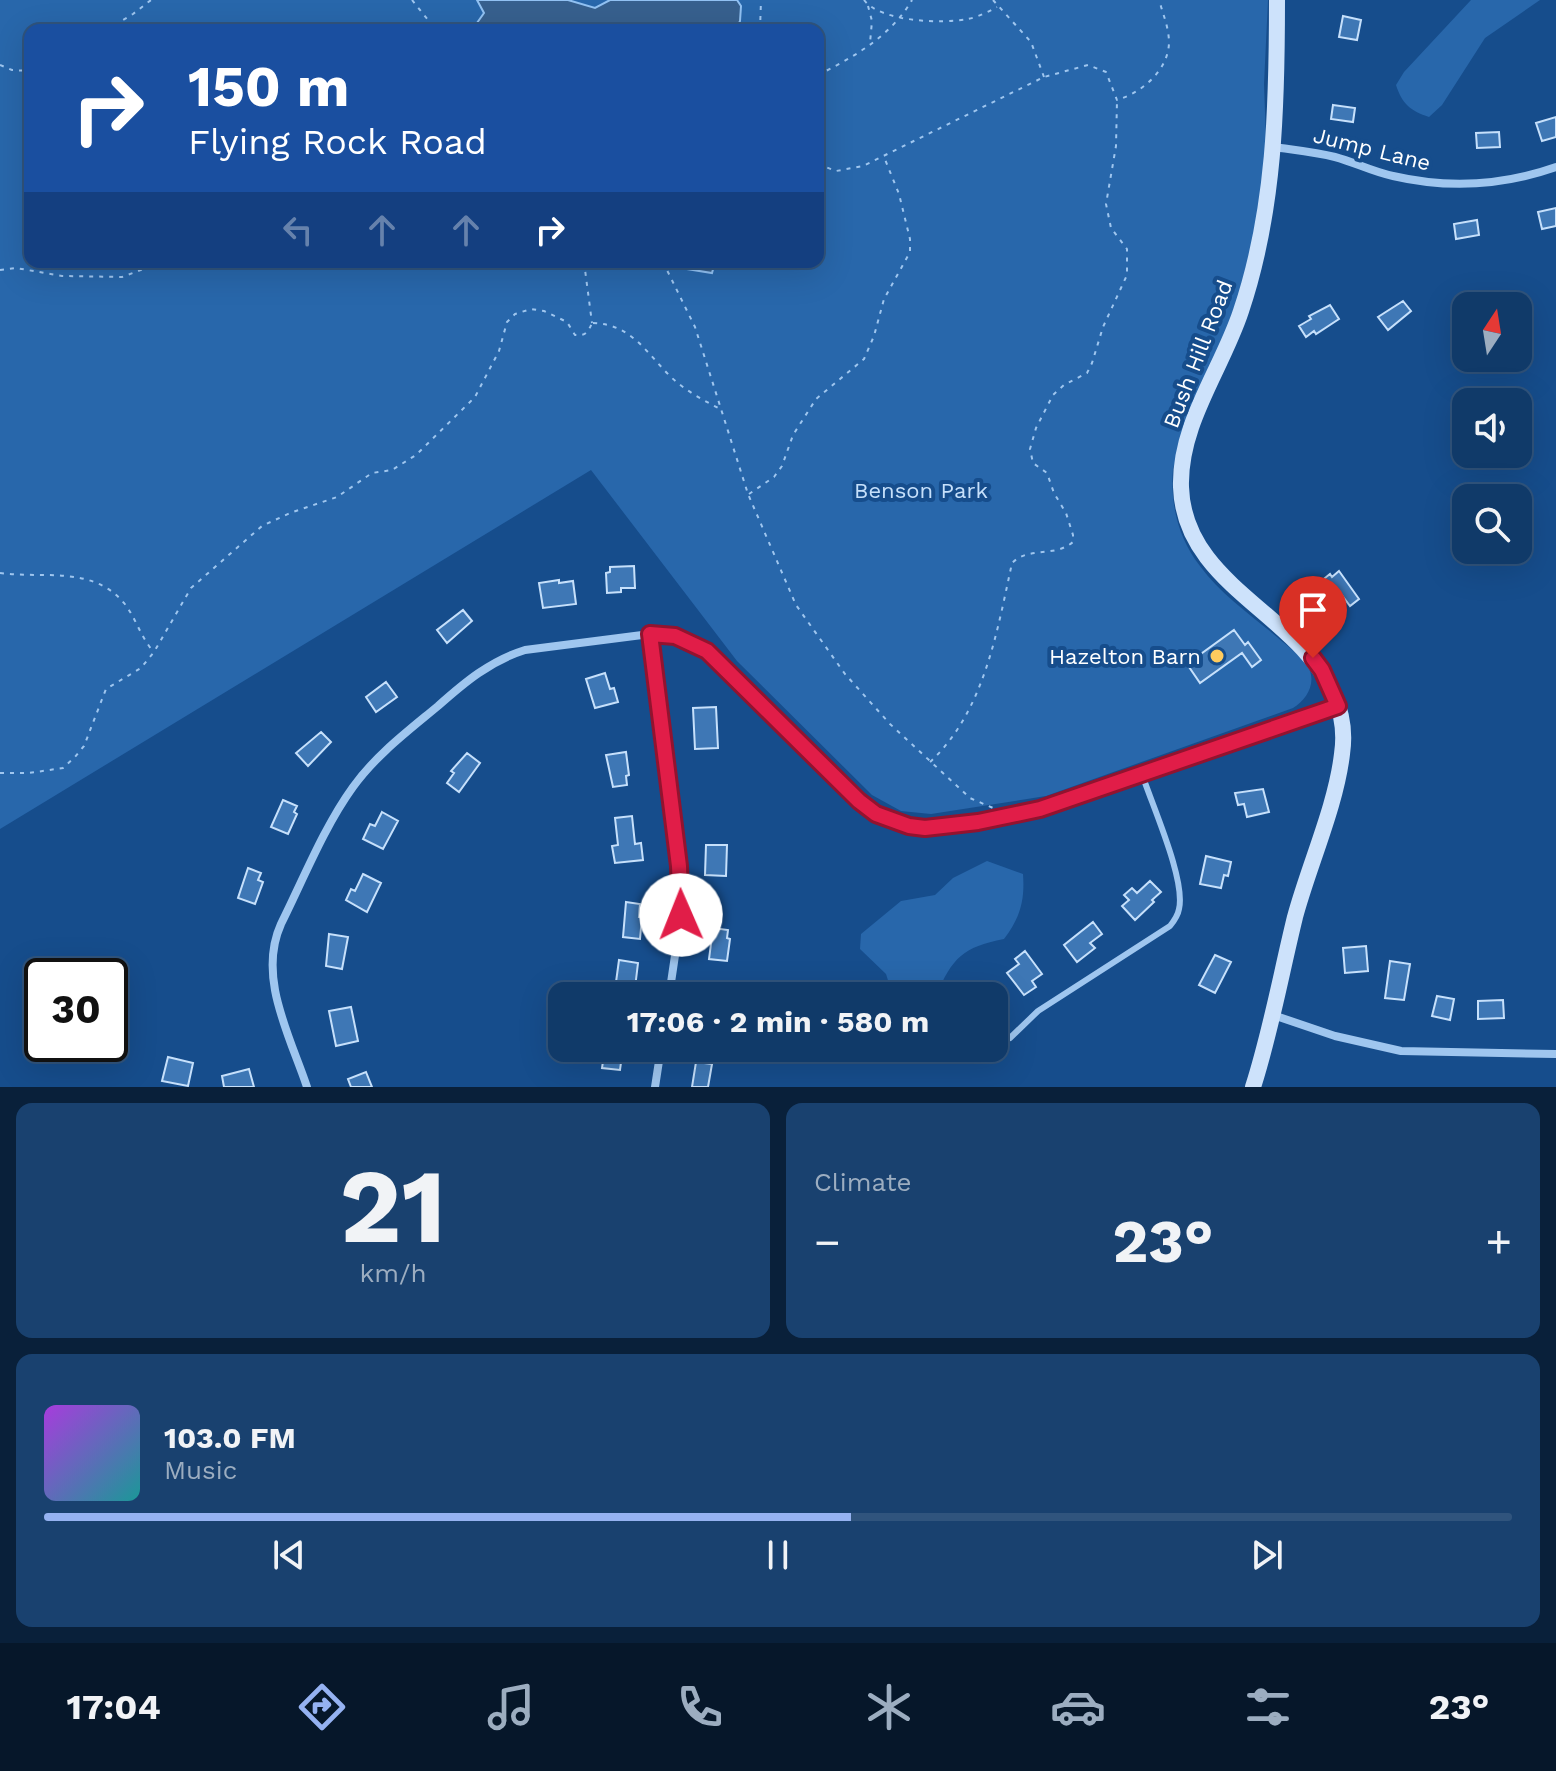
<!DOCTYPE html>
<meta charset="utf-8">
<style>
body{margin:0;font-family:"Work Sans",sans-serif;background:#19416f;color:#f1f3f6;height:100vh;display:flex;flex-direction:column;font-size:30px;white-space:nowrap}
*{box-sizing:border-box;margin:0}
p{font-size:26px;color:#9cadc0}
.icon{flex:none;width:44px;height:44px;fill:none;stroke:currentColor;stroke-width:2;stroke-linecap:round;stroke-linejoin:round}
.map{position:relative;height:1087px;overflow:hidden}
.drawer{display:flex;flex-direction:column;gap:16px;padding:16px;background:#09203a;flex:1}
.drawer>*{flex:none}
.banner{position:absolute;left:24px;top:24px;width:800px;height:244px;border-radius:16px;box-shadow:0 8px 32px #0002,0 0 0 2px #30547d;background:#1a4fa0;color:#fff;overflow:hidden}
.needle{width:52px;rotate:12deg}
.tools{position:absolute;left:1452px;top:292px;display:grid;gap:16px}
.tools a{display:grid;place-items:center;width:80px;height:80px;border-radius:16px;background:#103a69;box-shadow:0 8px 32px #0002,0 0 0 2px #30547d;font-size:40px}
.speed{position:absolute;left:24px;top:958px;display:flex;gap:16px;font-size:40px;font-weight:700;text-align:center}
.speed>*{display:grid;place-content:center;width:104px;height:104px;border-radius:50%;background:#103a69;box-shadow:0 8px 32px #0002,0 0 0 2px #30547d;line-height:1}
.speed .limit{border:4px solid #111;border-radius:12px;background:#fff;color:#111}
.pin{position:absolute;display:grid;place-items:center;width:68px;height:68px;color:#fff;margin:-82px -34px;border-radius:50% 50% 50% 0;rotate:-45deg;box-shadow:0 0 8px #0007}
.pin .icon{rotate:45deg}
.me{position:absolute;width:88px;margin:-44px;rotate:359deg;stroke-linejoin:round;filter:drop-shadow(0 0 6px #0008)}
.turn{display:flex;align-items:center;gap:28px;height:168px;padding:0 32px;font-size:36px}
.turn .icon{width:104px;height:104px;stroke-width:2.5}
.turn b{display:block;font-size:56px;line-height:68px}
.lanes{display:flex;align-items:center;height:76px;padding:0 32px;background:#0003;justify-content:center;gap:40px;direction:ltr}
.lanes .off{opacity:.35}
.big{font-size:60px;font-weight:700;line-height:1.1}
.drawer .card{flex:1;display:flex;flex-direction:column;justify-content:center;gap:12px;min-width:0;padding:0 28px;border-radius:16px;background:#19416f}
.drawer .dial{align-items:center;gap:0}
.dial b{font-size:104px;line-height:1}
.song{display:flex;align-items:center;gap:24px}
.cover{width:96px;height:96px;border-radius:12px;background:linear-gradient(135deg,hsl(280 70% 55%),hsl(180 70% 35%))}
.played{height:8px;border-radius:4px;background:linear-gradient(90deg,#95b2f1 55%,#30547d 55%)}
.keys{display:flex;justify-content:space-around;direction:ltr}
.heat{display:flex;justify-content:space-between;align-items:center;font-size:44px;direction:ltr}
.drawer .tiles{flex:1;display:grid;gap:16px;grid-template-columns:1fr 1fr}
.card:last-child{grid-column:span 2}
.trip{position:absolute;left:548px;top:982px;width:460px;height:80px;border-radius:16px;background:#103a69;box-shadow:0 8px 32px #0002,0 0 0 2px #30547d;font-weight:700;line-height:80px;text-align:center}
.menu{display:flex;height:128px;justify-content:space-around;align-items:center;background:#06172a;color:#9cadc0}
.menu .icon{width:56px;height:56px}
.menu .current{color:#95b2f1}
.menu b{font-size:36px;color:#f1f3f6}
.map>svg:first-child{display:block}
.green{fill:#2867ab;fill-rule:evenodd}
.water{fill:#37608e;stroke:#91c1f2;stroke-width:2}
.building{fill:#3e77b5;stroke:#c6e0fb;stroke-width:2}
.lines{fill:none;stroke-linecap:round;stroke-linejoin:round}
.path{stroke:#9fc6ef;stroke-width:2;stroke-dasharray:4 6;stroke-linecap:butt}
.lane{stroke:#9fc6ef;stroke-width:6}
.street{stroke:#9fc6ef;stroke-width:8}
.secondary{stroke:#cde2fb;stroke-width:16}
.route-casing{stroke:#92132f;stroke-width:20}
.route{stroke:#e11d48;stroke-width:14}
.poi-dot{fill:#ffcb5e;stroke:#164d8c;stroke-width:3}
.labels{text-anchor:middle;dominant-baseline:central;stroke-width:8;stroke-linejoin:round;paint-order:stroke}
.street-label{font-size:22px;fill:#fff;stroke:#164d8c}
.park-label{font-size:22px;fill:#c6e0fb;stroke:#164d8c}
.poi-label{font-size:22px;fill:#fff;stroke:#164d8c;text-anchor:end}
</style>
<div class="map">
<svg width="1556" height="1087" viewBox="0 0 1556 1087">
<rect width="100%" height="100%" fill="#164d8c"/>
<!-- green -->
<path class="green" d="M0,0H1268L1264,84L1267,170L1250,267L1173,468C1170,504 1178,538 1200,566C1220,594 1251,615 1277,637C1287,646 1301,655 1308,667C1317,682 1307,700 1293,708L1046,796L931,814L901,811L872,795L737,661L591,470L0,829ZM30,30H818V262H30Z
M1471,0H1540L1485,38L1442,105L1429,117C1411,111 1402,104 1396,85L1404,72Z
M987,861L1023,874C1025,901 1020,918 1004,939C963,947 952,958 936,996H893L886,974L860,949L861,934L901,901L935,895L953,878Z"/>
<!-- water -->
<path class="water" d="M477,0H568L595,8L610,0H737L741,6L740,21L736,30H472L484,13Z
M679,262H715L712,273L687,269Z"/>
<!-- building -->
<path class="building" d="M1343,16L1361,20L1357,40L1339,37Z
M1333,105L1355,108L1353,122L1331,119Z
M1556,117V137L1542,141L1536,123Z
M1499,132L1500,147L1477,148L1476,133Z
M1556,208V226L1542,229L1538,212Z
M1477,220L1479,235L1456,239L1454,224Z
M1403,301L1411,311L1388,330L1378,317Z
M1330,305L1339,319L1316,334L1314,331L1306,337L1299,326L1311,319L1309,316Z
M634,566L635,588H621V592L607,593L606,573L610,572V567Z
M1339,571L1359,599L1350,606L1341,594L1337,598L1334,595L1327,601L1317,588L1322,584L1320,582L1330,574L1332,577Z
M559,580V583L573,581L576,604L543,608L539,583Z
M463,610L472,621L447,643L437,630Z
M1234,630L1245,645L1248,642L1261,660L1252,667L1242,653L1200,683L1187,664Z
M605,673L610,689L614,688L618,702L595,708L586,679Z
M386,682L397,697L376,712L366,697Z
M716,707L718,748L695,749L693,708Z
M321,732L331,742L308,766L296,753Z
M626,752L629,775L626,776L627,785L613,787L606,755Z
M467,753L480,763L459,792L447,783L454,773L451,771Z
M1263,789L1269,812L1247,817L1244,804L1238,805L1235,793Z
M283,800L297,806L294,812L297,814L288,834L271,827Z
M382,812L398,821L383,849L363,839L370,824L375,826Z
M632,816L635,844L641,843L643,860L615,863L612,846L618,845L615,818Z
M706,845H727L726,876L705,875Z
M1206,856L1231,862L1228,876L1224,875L1221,888L1200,884Z
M248,868L261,873L258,880L263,882L255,904L238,898Z
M363,874L381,883L367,912L346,900L351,889L355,891Z
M1150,881L1161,892L1152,900L1154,902L1135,920L1122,906L1129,900L1124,895L1132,888L1137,893Z
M626,902L640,904L639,917H642L640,939L623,937Z
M1093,922L1102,934L1090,943L1095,948L1077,962L1064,945Z
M713,928L728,930L727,938L730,939L727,961L709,959Z
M329,934L348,937L342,969L326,966Z
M1366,946L1368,971L1345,973L1343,948Z
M1025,951L1042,974L1032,981L1036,987L1024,995L1007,973L1019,964L1015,959Z
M1215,955L1231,962L1215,993L1199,985Z
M619,960L638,963L634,996H618L620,983L616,982Z
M1390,961L1410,964L1404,1000L1385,998Z
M1437,996L1454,999L1450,1020L1432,1016Z
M1503,1000L1504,1018L1478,1019V1001Z
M351,1007L358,1041L336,1046L329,1011Z
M605,1048H623L620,1070L602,1068Z
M168,1057L193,1063L188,1086L162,1081Z
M696,1062L712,1064L708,1087H692Z
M249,1069L254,1087H224L222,1076Z
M366,1072L372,1087H351L348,1079Z"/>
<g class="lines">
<!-- path -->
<path class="path" d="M412,0L436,30
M864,0C881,22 942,24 968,19C978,17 988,12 997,7
M993,0L1031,42L1044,77
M868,6L872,21L870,43
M106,30L133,14L151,0
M760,30L761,0
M0,65L12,70L30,71
M818,75C854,57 891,36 912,0
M818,164L836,171L863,166L1044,77L1088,65L1106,72L1117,100C1141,93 1168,71 1169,43C1169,28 1163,14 1159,0
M584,262L592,323
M663,262L695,327L748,494L796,605L845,674L890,724L970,798L993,808
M0,270L16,268L62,276L122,277L154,265L191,262
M593,323C632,324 647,354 672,378C686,391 703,400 720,409
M749,494L774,477L782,466L793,435L816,399L864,359L874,336L884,299L910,252V239L899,194L884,157
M0,573C43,579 92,565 124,603C136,618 140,636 153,651
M930,762C984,712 997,632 1012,563C1029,546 1054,558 1073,542V535L1066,513L1054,493L1047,473L1033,463L1030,449L1036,428L1053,395L1064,385L1087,373L1092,363L1103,327L1127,275V249L1111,228L1106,204L1116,146L1117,100
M0,773H29L63,768L75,757L84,746L106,689L141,668L154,652L191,588L262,526L290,513L337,497L372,473L392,470L416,455L475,397L499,351L507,322L515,314L531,309L544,311L567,322L575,335C586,336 588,332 592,323"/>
<!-- lane -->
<path class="lane" d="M1010,1038L1038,1011L1170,926C1174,921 1178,915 1179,909C1186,880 1152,805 1142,774"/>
<!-- street -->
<path class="street" d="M1274,147C1294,150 1315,152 1335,157C1354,162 1373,172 1393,176C1449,189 1502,186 1556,167
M650,634L681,890V915L669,996
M1273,1015L1335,1036L1401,1051L1556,1054
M307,1087C290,1036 257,977 281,924C303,880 324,827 353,787C376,755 408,731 438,706C465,682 490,661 525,650L650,634L685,640L718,661L859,801L892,821L925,828L978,822L1040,809L1338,706
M655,1087L661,1048"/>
<!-- secondary -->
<path class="secondary" d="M1253,1087C1271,1031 1281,974 1295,917C1309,865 1336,806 1342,754C1345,734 1342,713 1334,695C1299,613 1184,585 1181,487C1179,424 1222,369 1241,311C1275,210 1277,105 1277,0"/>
</g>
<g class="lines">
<defs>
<path id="route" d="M681,915L679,866L650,634L675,636L707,651L859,801L876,814L909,826L925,828L978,822L1040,809L1338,706L1322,670L1313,658"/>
</defs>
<!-- route casing -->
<use href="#route" class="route-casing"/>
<!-- route -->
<use href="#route" class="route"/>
</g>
<!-- markers -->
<circle class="poi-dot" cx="1217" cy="656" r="8"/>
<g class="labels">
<!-- street labels -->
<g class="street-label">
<text transform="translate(1372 149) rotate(14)">Jump Lane</text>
<text transform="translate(1198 354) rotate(-69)">Bush Hill Road</text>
</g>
<!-- park labels -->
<g class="park-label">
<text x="921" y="490">Benson Park</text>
</g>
<!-- poi labels -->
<g class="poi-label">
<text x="1201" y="656">Hazelton Barn</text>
</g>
</g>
</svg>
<div class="tools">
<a><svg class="needle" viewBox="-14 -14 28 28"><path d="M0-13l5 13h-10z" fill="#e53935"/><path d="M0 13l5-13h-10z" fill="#9cadc0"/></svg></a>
<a><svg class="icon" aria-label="sound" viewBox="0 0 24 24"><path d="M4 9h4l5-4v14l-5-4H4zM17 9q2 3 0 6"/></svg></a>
<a><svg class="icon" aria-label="search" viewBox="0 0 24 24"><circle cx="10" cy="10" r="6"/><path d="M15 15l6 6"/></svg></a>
</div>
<div class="speed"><div class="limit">30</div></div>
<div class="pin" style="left:1313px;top:658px;background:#d93025"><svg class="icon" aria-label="arrive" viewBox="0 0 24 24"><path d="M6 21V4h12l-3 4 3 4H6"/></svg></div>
<svg class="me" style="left:681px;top:915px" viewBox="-20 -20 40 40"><circle r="19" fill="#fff"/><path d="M0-13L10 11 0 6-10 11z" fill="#e11d48"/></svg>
<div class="trip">17:06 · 2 min · 580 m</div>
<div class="banner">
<div class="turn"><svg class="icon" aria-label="right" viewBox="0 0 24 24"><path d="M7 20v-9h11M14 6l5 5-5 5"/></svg><div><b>150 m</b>Flying Rock Road</div></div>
<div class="lanes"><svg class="icon off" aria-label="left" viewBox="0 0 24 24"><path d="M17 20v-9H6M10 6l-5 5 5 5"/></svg><svg class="icon off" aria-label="ahead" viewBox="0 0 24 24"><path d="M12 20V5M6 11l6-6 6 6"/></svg><svg class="icon off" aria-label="ahead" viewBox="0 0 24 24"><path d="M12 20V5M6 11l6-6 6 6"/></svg><svg class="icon" aria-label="right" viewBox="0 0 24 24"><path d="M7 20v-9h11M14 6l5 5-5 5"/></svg></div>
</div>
</div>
<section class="drawer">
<div class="tiles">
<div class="card dial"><b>21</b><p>km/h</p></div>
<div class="card"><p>Climate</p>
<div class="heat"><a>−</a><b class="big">23°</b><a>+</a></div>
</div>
<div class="card">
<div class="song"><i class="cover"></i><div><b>103.0 FM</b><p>Music</p></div></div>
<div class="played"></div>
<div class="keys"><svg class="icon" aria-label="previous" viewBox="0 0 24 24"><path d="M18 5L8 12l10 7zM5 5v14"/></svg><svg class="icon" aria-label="pause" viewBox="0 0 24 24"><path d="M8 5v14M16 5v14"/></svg><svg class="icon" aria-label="next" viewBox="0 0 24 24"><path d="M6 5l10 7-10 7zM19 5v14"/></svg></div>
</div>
</div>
</section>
<nav class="menu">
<b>17:04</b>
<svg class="icon current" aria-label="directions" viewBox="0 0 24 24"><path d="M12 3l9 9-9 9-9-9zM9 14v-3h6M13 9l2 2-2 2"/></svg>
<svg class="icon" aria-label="music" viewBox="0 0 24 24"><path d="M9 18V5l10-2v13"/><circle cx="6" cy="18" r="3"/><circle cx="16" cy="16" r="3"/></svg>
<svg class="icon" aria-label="phone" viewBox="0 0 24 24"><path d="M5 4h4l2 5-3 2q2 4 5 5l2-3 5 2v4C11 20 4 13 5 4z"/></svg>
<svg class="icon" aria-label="climate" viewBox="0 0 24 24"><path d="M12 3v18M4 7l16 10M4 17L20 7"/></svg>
<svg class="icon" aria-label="car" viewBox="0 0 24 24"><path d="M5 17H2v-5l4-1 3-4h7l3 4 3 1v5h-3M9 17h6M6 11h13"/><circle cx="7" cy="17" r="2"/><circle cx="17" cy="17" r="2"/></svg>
<svg class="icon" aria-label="filters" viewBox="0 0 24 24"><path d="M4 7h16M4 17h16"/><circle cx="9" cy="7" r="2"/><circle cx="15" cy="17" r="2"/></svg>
<b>23°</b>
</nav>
